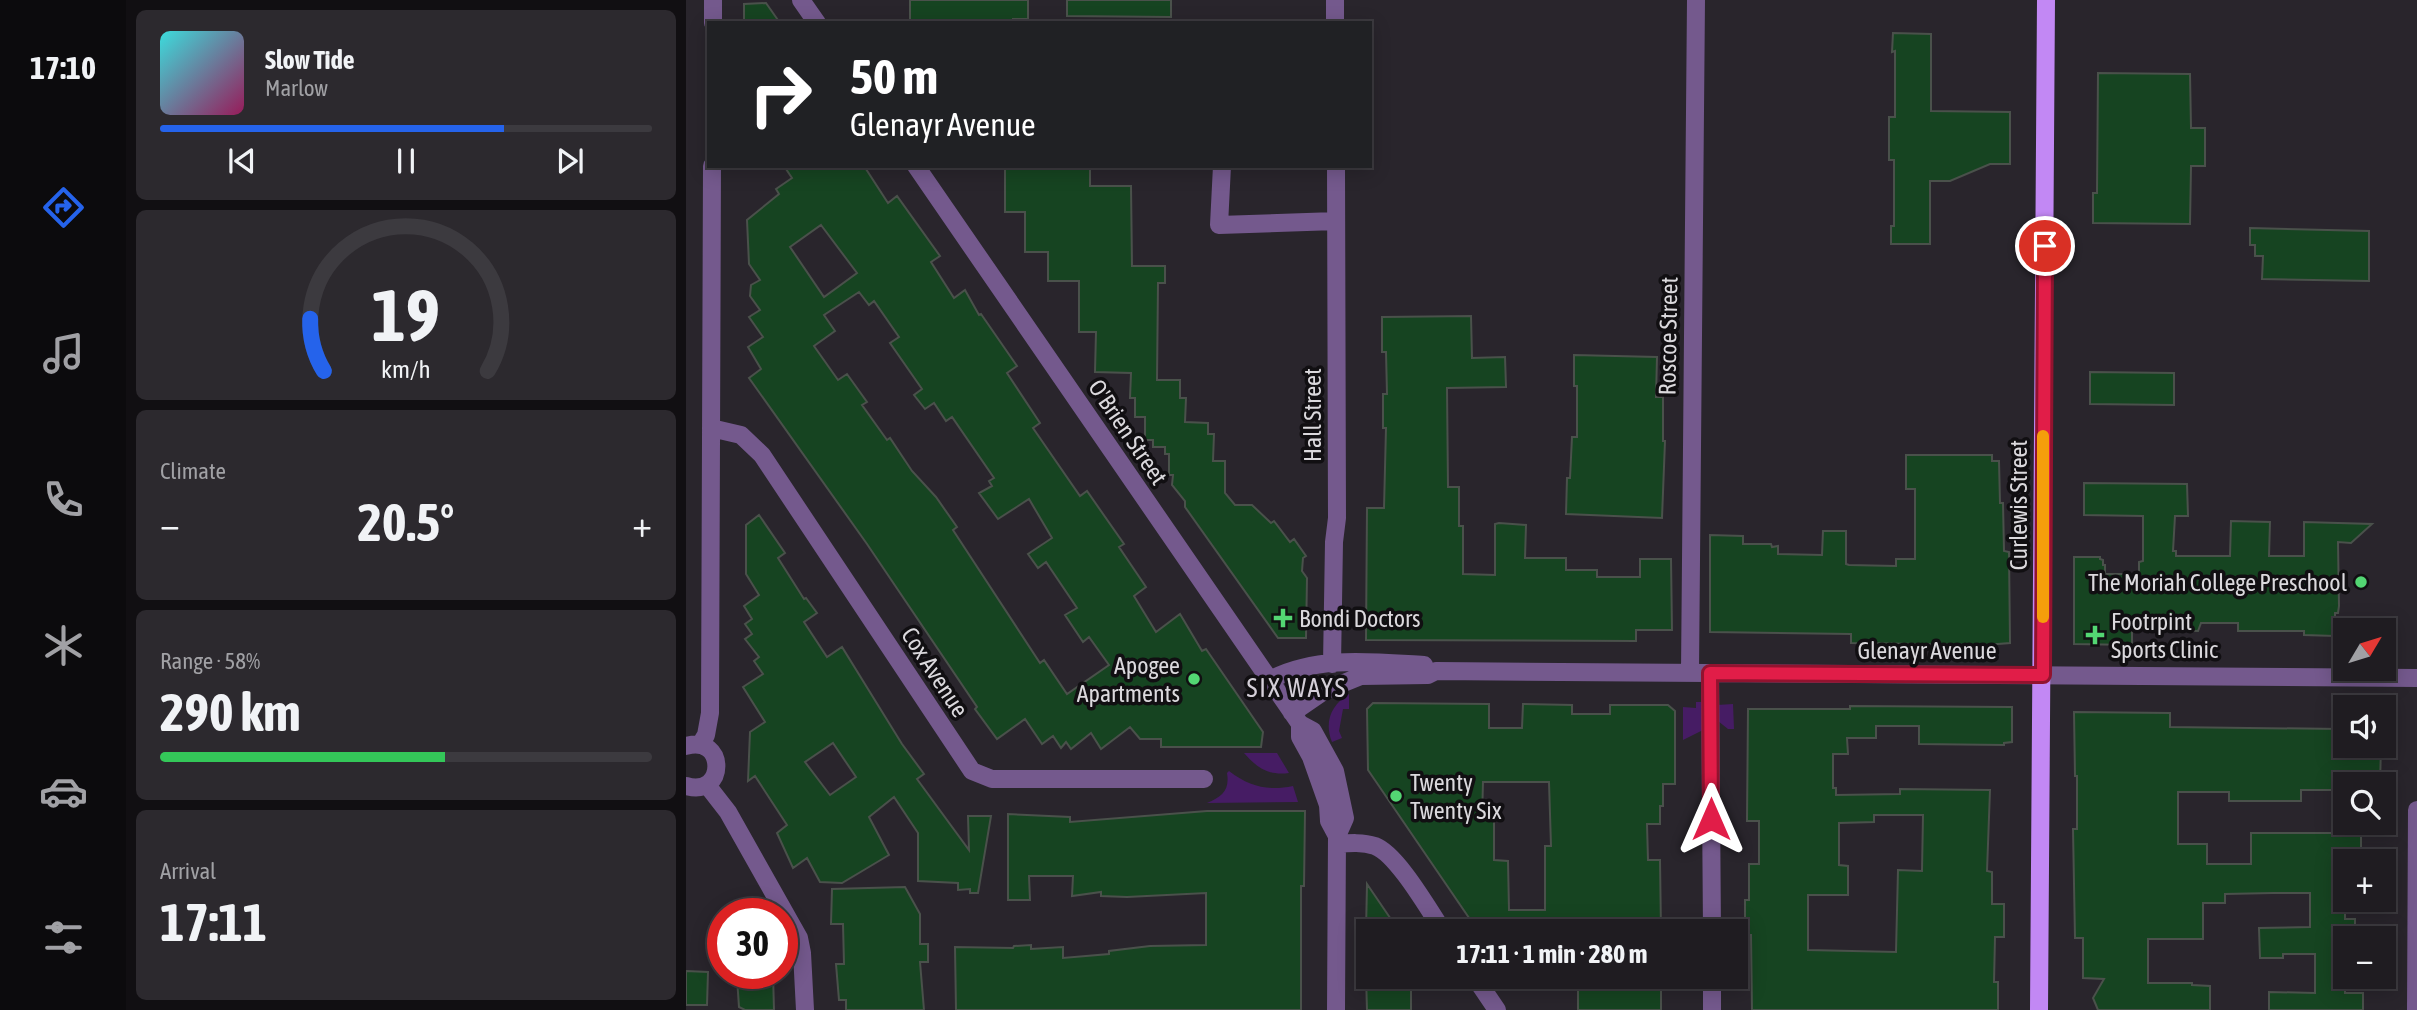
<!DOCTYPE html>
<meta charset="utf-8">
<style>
body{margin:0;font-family:"Asap Condensed",sans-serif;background:#2c292e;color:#f1f3f6;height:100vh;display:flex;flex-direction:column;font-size:26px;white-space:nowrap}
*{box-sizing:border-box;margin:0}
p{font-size:23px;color:#a1a1a5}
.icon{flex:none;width:38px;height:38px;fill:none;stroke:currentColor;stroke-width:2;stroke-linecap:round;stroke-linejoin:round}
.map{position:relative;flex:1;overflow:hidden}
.panel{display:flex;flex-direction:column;gap:10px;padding:10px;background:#110f12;width:560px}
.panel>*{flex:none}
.guide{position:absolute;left:21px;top:21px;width:665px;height:147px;border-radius:0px;box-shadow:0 4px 18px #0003,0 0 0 2px #3c3a3f;background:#202124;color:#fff;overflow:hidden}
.needle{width:46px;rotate:52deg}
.tools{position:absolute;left:1647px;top:618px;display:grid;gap:14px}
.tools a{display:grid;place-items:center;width:63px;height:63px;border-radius:0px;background:#1f1c21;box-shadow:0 4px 18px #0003,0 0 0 2px #3c3a3f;font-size:35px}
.speed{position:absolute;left:21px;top:898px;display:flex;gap:14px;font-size:35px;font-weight:700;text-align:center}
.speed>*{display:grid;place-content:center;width:91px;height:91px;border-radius:50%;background:#1f1c21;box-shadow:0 4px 18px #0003,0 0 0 2px #3c3a3f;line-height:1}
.speed .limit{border:10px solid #d22;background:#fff;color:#111}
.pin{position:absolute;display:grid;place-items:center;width:60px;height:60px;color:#fff;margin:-30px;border:4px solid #fff;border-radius:50%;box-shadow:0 2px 7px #0007}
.me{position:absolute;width:77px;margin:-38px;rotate:0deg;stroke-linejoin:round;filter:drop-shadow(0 0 5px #0008)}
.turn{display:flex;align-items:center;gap:24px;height:147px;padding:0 28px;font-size:32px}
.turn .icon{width:91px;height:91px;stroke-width:2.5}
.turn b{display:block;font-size:49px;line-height:60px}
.big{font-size:52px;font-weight:700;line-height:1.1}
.panel .tile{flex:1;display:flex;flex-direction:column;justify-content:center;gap:10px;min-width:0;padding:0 24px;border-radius:10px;background:#2c292e}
.panel .dial{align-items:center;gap:0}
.dial svg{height:182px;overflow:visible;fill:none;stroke:#3c3a3f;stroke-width:7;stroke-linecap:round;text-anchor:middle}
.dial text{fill:#f1f3f6;stroke:none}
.song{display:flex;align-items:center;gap:21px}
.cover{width:84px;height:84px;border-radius:10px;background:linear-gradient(135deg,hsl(180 70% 55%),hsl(330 70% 35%))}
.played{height:7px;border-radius:4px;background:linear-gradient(90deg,#2563eb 70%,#3c3a3f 70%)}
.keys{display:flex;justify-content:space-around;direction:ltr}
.heat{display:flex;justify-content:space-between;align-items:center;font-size:38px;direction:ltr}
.charge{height:10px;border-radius:5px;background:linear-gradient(90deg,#34c759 58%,#3c3a3f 0)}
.trip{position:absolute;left:670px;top:919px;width:392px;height:70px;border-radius:0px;background:#1f1c21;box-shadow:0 4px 18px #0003,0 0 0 2px #3c3a3f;font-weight:700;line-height:70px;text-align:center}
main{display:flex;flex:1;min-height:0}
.menu{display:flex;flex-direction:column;width:126px;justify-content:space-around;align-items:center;background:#0c0b0d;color:#a1a1a5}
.menu .icon{width:49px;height:49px}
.menu .current{color:#2563eb}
.menu b{font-size:32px;color:#f1f3f6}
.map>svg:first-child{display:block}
.green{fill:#461c64}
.building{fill:#164421;stroke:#4a514b;stroke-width:2;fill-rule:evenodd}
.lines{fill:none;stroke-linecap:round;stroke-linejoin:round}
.minor{stroke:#74598d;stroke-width:18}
.major{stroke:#c288f4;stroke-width:18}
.route-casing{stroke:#92132f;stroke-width:18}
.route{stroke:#e11d48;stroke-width:12}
.slow{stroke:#f59e0b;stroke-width:12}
.poi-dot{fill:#53d673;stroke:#110f12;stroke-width:2.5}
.labels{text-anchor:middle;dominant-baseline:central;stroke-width:7;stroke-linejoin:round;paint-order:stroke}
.street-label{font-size:24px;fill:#dbd9dd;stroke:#110f12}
.poi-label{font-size:24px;fill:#dbd9dd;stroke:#110f12;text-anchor:start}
.neighbourhood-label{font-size:26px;letter-spacing:2px;fill:#d4cfd8;stroke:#110f12}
</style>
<main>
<nav class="menu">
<b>17:10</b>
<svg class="icon current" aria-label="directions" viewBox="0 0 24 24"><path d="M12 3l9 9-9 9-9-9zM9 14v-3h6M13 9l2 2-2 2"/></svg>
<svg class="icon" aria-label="music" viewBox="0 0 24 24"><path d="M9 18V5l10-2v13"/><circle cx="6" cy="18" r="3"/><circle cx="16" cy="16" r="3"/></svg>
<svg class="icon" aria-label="phone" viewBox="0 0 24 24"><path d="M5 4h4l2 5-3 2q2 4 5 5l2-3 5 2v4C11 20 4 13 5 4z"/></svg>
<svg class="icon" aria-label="climate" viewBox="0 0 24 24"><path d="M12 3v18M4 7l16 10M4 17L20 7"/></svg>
<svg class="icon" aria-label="car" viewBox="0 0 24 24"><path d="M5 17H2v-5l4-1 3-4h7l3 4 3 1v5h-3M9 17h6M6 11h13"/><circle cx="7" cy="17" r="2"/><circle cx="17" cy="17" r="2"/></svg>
<svg class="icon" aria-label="filters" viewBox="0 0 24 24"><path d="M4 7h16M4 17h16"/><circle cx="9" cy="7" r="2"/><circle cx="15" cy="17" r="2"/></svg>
</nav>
<section class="panel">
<div class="tile">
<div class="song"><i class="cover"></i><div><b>Slow Tide</b><p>Marlow</p></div></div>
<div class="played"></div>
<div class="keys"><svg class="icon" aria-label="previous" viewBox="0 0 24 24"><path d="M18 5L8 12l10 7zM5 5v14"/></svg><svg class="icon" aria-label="pause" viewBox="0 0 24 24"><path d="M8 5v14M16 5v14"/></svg><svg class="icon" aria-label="next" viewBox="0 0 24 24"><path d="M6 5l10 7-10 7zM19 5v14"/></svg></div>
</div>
<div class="tile dial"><svg viewBox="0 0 100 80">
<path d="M14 69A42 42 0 1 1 86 69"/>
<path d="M14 69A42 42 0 0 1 8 46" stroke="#2563eb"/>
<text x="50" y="56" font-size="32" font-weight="700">19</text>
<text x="50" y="72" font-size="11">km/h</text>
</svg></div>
<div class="tile"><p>Climate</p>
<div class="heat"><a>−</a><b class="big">20.5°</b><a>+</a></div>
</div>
<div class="tile"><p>Range · 58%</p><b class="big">290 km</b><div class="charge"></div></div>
<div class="tile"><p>Arrival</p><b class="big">17:11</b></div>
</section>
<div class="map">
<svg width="1731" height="1010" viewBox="0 0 1731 1010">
<rect width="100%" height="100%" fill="#29252c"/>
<!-- green -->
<path class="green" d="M663,694V709H657L653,731L656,738L646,742C638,722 645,705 663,694Z
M1010,702H1019L1017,730L997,740V707L1010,708Z
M1047,704L1048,729H1042L1032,721L1031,705Z
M558,753H591L603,773C583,776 571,768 558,753Z
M543,771C564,787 582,791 607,786L612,802L521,803C536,797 544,790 541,773Z"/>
<!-- building -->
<path class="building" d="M224,0H342V19H327V21H224Z
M381,0H485V17L381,16Z
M80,3L94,23H58V4Z
M1207,33L1245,34V111L1324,112V164H1304L1264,181H1244V244H1205V226H1208V160H1203V117H1209V51L1206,52Z
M1412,73L1504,74L1505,128H1519V166H1505L1504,224L1407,223V193H1411Z
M98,166H178L202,203L211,196L254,256L245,262L268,298L279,290L293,315L295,314L331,366L321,373L354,423L347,428L394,496L401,491L438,544L433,547L460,587L448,596L470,632L494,614L516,651L520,649L577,732L575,747H475V739H454L444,727L415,749L405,733L385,749L380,742L375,748L367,736L356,744L339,719L311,739L289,709L291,707L181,544L63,378L75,369L62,347L77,337L63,317L74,310L64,296L65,285L74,280L63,264L61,220L93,194L90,189L106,178ZM135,225L171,273L138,297L104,247ZM173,292L183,305L188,301L213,337L204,343L236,389L228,395L239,409L248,403L260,421L266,417L308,478L303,481L306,486L293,493L312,519L343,499L366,538L342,554L352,568L360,562L391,608L379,615L397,642L403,637L423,665L381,694L358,660L354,663L267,530L271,527L250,497L226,471L204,438L201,440L176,405L181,402L161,374L152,380L128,346L149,331L138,315Z
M319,166H404V186H445L446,266H479V283H472L471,380H494V398H500L499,422L522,423V434H528L527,461H539V493L549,505H566L585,523L588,521L604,542L608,539L620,556L617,558L616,571L621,578L620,638H592L499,507V501L486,485L487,475H483V454H479V447H467V440H459V417H449V398H444L445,373L409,372L410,332H393V281H362V252H339V212H319Z
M1564,228L1683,231V281L1576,279L1577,256H1569V245H1564Z
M785,316L786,358L819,357L820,387L761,388L762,487H773V526H777V574L809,575V524L813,523L840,525L839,558H880V570H911V577H954V559H985L986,630H950V641L680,640L681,508H698L700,428H697V394H701L700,352H696V317Z
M888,355L971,357L970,397H977V441H979L976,518L880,514L881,478H884L886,437H891V386H888Z
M1404,372L1488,373V405L1404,404Z
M1220,455H1306V461H1313L1314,503H1317L1318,551L1323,552L1324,643L1299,645L1165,643V634L1024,632V535L1057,536V544H1085L1086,547L1092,546V554L1136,555L1137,531H1160V564L1163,565L1210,566V559H1229V489H1220Z
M1398,483L1501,484L1502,516H1489L1487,551H1490V556H1544L1545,521L1584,522L1583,556H1618V522L1686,524L1665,543L1652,542L1653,606L1652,613H1649V636L1618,635V631H1552V623H1515L1512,631L1446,629V645L1388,644V557H1414V559L1417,560V565H1419V574H1453V562L1457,561V516L1398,515Z
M73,515L99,553L92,558L118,599L120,598L131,613L118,622L141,657L156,647L216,744L238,774L231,779L283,850L282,816H305L292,893H284V889L272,890V883L232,881V833L208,797L183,817L203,855L156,883L134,882L121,858L107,868L91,833L101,825L69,776L62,781L64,732L79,722L57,687L77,674L68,661L73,657L59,639L66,634L59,624L66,619L58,606L73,595L60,574V525ZM147,743L170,777L144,795L119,762Z
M687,703L803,704V728H836L837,704L886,705V714H924V705H982L989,711V784H977V806H974V824H961L962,860H974L975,931H897V919H864V931H792L682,770L681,709ZM797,782H863L865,846H859V910H823L822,861L808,860V819H796Z
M1164,706L1326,707V742L1318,743V745L1233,744V726H1190V738H1161L1162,754H1147V788H1150V795L1214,794V789L1304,790L1301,871L1306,872V904H1318V937H1309L1308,982H1312V1010H1066L1065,935H1059V900H1063V864H1073V821H1061L1062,709H1164ZM1188,815H1237L1236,871L1212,870L1210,952L1122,950V895H1162V866L1153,865V823L1188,822Z
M1388,712L1484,713V727L1654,729V746H1695L1694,784H1654V790H1615V801H1543V792H1492V844H1521V864H1565V833H1675V854H1659V919H1669V938H1659V993H1677V1010H1583V992L1629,993V954H1597V958H1574L1573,928L1624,927V893H1587L1539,894V903H1517V939H1462V983H1506V985L1524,986V1010H1412L1407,998L1418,979L1397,978V938H1389L1387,829H1391V776H1389Z
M521,811H619L618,886H615V1010H270L269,947L327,948L328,946L345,945V949L377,947V958L423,954V951L464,946L520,945V893L441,897L415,896V892L386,896L387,876H343L344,900H322V814L384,817V822Z
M681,884L713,931H680Z
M219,887L234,914V944H242V962H234L238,1010H160V1000H153L150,964H158L157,924H145L146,889Z
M0,971L22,972L21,1005H0Z
M58,973H87L88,1010H59L53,1007L51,978L58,977Z
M680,976H725V1010H681Z
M892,978L975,979V1010H892Z"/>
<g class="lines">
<!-- minor -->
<path class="minor" d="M115,0L131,23
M649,0V23
M27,23V0
M230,166L614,724L627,731L649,771L659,818L651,836L650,1010
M536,166L533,225L650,221
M25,428L55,435L76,455L286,771L306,779H518
M646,664L648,542L651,518L650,166
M1004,672L1010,0
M1024,673L1026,931
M584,680C630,655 687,662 738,665
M606,713L638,691L675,676L742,675L750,671L1731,678
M614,724V737L625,757L642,805L643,821L651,836
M14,745L20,735L24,713L26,166
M0,746C40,734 41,798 0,786
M21,785L42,812L113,938L116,953L119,1010
M651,844C664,843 677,842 689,846C711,854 743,910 757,931
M788,976L811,1010
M1026,976V1010
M1730,1010L1731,810"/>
<!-- major -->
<path class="major" d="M1353,1010L1360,0"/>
</g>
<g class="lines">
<defs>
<path id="route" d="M1025,819L1024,673L1357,675L1359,246"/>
</defs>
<!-- route casing -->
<use href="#route" class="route-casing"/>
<!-- route -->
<use href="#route" class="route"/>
<!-- slow -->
<path class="slow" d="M1357,617V436"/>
</g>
<!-- markers -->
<g class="poi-dot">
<circle cx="1675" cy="582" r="7"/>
<path d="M593.5 607.5h7v7h7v7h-7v7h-7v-7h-7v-7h7z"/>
<path d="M1405.5 624.5h7v7h7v7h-7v7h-7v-7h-7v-7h7z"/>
<circle cx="508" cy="679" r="7"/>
<circle cx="710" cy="796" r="7"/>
</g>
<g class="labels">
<!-- street labels -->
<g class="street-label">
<text transform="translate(982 336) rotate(-89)">Roscoe Street</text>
<text transform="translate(626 415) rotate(-90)">Hall Street</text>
<text transform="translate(442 432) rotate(56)">O'Brien Street</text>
<text transform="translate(1332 505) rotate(-90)">Curlewis Street</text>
<text x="1241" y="650">Glenayr Avenue</text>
<text transform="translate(249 672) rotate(57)">Cox Avenue</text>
</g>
<!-- poi labels -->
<g class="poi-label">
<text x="1661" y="582" text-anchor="end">The Moriah College Preschool</text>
<text x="613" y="618">Bondi Doctors</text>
<text x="1425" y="621">Footrpint<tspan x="1425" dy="28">Sports Clinic</tspan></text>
<text x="494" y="665" text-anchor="end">Apogee<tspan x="494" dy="28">Apartments</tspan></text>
<text x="724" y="782">Twenty<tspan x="724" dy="28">Twenty Six</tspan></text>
</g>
<!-- neighbourhood labels -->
<g class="neighbourhood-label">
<text x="611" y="688">SIX WAYS</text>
</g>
</g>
</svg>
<div class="tools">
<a><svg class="needle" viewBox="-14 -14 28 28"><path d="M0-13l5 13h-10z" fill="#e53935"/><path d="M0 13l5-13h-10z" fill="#a1a1a5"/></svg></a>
<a><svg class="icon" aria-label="sound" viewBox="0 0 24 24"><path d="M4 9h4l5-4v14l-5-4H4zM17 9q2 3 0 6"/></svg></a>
<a><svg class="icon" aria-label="search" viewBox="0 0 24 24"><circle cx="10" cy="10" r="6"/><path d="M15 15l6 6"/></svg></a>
<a>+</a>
<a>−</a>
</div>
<div class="speed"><div class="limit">30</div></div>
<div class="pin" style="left:1359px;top:246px;background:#d93025"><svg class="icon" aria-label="arrive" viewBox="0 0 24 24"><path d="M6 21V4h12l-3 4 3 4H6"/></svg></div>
<svg class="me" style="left:1025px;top:819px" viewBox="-20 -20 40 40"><path d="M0-17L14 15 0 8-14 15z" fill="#e11d48" stroke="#fff" stroke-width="4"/></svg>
<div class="trip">17:11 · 1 min · 280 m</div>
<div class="guide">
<div class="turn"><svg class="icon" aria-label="right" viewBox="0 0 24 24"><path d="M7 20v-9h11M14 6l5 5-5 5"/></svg><div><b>50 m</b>Glenayr Avenue</div></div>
</div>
</div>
</main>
